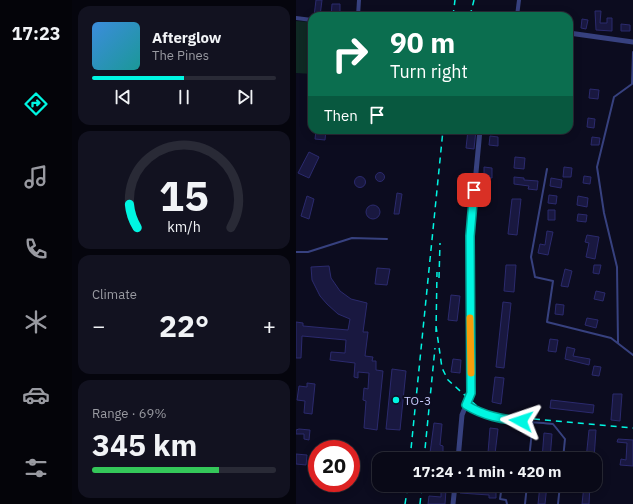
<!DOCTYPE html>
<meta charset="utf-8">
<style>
body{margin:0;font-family:"IBM Plex Sans",sans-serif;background:#121220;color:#f1f3f6;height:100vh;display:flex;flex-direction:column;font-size:15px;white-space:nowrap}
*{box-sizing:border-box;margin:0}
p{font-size:13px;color:#999aa1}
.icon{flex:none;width:22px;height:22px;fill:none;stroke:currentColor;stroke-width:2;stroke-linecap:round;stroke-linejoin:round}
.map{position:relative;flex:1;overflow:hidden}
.details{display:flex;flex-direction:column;gap:6px;padding:6px;background:#05050d;width:224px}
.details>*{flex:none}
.guide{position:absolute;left:12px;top:12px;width:265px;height:122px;border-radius:12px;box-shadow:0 2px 10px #0003,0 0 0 1px #292a36;background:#0b6e4f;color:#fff;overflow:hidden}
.speed{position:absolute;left:12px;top:440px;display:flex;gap:8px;font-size:20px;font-weight:700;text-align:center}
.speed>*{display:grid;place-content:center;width:52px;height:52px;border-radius:50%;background:#090917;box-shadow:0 2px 10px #0003,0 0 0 1px #292a36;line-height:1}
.speed .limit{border:6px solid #d22;background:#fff;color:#111}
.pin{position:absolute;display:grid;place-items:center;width:34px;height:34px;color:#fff;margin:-17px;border-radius:8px;box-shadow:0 2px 6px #0006}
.me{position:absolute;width:44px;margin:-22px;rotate:275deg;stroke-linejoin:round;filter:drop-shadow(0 0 3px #0008)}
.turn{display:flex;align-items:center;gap:14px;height:84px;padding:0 16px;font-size:18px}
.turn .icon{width:52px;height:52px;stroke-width:2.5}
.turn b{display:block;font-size:28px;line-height:34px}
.then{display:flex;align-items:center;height:38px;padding:0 16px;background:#0003;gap:8px;font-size:15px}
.big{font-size:30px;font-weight:800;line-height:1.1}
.details .card{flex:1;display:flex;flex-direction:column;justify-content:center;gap:6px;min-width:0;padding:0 14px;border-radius:12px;background:#121220}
.details .dial{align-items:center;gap:0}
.dial svg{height:104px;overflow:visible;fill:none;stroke:#292a36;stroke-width:7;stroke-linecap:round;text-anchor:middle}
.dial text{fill:#f1f3f6;stroke:none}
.song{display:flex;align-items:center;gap:12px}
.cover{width:48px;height:48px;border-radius:6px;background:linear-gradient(135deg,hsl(210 70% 55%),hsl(180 70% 35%))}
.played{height:4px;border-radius:2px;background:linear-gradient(90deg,#00f6e2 50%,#292a36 50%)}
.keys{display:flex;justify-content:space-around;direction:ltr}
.heat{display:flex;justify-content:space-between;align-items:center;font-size:22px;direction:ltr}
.charge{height:6px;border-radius:3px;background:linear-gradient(90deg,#34c759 69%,#292a36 0)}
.trip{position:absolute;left:76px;top:452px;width:230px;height:40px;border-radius:12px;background:#090917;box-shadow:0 2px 10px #0003,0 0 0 1px #292a36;font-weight:800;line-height:40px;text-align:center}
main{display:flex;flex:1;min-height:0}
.dock{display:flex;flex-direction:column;width:72px;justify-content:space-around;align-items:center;background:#040409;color:#999aa1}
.dock .icon{width:28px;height:28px}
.dock .current{color:#00f6e2}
.dock b{font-size:18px;color:#f1f3f6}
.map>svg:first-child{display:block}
.green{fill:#0f2924}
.building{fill:#191840;stroke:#2b2a6d}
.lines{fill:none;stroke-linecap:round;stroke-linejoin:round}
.service{stroke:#37417f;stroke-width:2}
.minor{stroke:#37417f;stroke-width:4}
.tertiary{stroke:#37417f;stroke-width:5}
.rail{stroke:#00f6e2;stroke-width:1.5;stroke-dasharray:6 5;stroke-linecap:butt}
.route-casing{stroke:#00a093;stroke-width:10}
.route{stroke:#00f6e2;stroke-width:7}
.slow{stroke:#f59e0b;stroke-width:7}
.poi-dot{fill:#00f6e2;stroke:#0c0c1f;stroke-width:1.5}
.labels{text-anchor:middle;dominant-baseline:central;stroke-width:4;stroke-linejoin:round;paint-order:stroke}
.poi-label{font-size:12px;fill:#cbceff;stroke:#0c0c1f;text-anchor:start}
</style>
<main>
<nav class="dock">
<b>17:23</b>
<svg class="icon current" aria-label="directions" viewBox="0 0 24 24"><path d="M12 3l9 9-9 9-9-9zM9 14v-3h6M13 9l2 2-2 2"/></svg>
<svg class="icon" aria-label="music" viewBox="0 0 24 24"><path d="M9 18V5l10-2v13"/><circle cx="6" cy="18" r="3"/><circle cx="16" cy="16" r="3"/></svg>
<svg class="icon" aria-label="phone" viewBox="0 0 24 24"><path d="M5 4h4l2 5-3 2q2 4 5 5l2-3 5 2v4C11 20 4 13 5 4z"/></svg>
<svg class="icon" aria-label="climate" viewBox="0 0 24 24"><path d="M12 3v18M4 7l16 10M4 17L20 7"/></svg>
<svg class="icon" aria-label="car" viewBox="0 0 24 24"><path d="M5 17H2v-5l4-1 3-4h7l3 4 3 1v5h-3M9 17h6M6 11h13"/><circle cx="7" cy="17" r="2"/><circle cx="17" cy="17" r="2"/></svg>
<svg class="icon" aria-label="filters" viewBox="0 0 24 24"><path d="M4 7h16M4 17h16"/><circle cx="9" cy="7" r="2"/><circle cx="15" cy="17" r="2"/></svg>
</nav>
<section class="details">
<div class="card">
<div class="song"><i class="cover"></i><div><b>Afterglow</b><p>The Pines</p></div></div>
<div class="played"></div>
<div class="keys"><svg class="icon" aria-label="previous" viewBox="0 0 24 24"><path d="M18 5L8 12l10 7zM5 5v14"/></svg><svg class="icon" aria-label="pause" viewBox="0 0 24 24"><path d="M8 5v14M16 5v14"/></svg><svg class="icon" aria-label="next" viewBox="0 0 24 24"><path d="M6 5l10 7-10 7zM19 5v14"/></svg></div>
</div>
<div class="card dial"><svg viewBox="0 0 100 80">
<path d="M14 69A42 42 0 1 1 86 69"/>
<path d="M14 69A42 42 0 0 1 8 51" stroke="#00f6e2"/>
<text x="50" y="56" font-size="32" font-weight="700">15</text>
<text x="50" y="72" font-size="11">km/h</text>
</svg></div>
<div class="card"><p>Climate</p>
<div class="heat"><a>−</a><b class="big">22°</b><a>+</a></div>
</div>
<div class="card"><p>Range · 69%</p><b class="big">345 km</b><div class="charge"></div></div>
</section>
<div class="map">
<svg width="337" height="504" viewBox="0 0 337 504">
<rect width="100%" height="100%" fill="#0c0c1f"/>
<!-- green -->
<path class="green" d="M0,21L16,22V74L0,73Z"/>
<!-- building -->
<path class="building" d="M20,0H26L24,16H18Z
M36,4H44V16H35Z
M299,11H305L304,23H311V18H316V31L300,30Z
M286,19L292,20L290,29L285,28Z
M325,24L334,25V31H325Z
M294,89L303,90L302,99L293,98Z
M292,118L299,119L298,128L291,127Z
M20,130H30L29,140L19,139Z
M172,130H180L178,149L170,148Z
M194,136L202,137V146L193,145Z
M296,137L304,138L303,145H295Z
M13,152L23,157L13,178L2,173Z
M219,157L229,158L228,169L218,168Z
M188,167L196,168V178L188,177Z
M268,167L276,168L275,177H267Z
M79.5 177a4.5 4.5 0 1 1 9 0a4.5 4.5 0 1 1-9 0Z
M288,176L295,177L294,184L287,183Z
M58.5 182a5.5 5.5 0 1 1 11 0a5.5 5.5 0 1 1-11 0Z
M218,177L228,178V180L242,181L241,190L232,189L233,186L218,184Z
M255,178L266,180L265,188L254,186Z
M101,193L106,194L103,214H98Z
M253,195L261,196L260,204L252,203Z
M11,196L18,199L13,219L5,216Z
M282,196L292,198L291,207L281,205Z
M216,199H225L221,235L212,234Z
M70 212a7 7 0 1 1 14 0a7 7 0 1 1-14 0Z
M252,210H259V220H252Z
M282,214L291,215L290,222L281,221Z
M251,231L257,232L252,255L242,253L244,244L249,245Z
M291,235L303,237L299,259L290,257L293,243L289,242Z
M210,265H220L218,292L208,291Z
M298,265H305L303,274L297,273Z
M33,266L35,278L44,291L55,299L71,303L67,332H72L69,356L77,357L76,361H80V370L87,371L81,430L68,428L70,401L67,400L68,388L72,389L73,373L62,372V378L58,377L59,363L34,360L35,352L49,353L50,340L6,336L5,358H0V322L7,323V326L52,330L54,319L42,314L31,304L24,296L16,280L15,267Z
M81,268L94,269L91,285L79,284Z
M269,269L276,271L272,287L265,286Z
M300,291L309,293L307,301L298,299Z
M155,295L164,296L161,321L152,320Z
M207,302L215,303L208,368L200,367Z
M260,304L268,305L267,315L259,314Z
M291,318L302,320L300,328L289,325Z
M254,339L262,340L260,352L252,351Z
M271,347L279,349L277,356L294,359L293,365L269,359Z
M157,359L165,360L164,373L155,372Z
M298,366L305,367L303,376L296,375Z
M96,369L110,371L104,430L90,429Z
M199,377L208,378L205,404L196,402Z
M11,383L19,384L16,414L8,413L9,401L1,400L3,386L11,387Z
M317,394H326L324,421L315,420Z
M255,400L298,405L297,413L254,408Z
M138,423L146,424L144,445L147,446V454L152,455V459L140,458L141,453H134Z
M194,428L202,429L199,454L192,453Z
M3,429L14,430L13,440L8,439V434H0V430Z
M293,430H300L298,459H290Z
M248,433L256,434L254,459H246Z
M322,439L337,440V466L324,465L325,459L330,460L331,443L321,442Z
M0,454L11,455L10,465L0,464Z
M165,485H170V488L177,489L178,485H197V490H200V498H193V495L164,493Z
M244,485H251L249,504H242Z
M288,485H294L293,504H286Z
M145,490H150L149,504H132L133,496L145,497Z"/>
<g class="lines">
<!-- service -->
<path class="service" d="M251,169L235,257L239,277L257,281L251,322L315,338L337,355
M0,252H12L56,238L91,239
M322,343L321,267L308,213L301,167L318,97L336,84L337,52
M171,406C198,421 226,421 257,424L269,439L267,459
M233,459L237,422
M206,485L204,499L210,500L211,504
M229,504L231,485
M262,504L264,485"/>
<!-- minor -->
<path class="minor" d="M62,16L63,0
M221,16L223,0
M0,18L16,20"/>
<!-- tertiary -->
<path class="tertiary" d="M273,33L337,42
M162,459L166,415L175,393L174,236L184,130
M157,504L159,485"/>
<!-- rail -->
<path class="rail" d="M157,16L159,0
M174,16L178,0
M143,278L144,243
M140,326L146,368L152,380L183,408L199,414L226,418L337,428
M140,332L141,272
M114,459L147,130
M128,459L139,348
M109,504L112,485
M124,504L126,485"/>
</g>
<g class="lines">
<defs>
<path id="route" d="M178,190L174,236L175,393L170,405C188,416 205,419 225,421"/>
</defs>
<!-- route casing -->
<use href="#route" class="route-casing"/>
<!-- route -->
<use href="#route" class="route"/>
<!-- slow -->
<path class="slow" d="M174,318L175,373"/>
</g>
<!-- markers -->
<circle class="poi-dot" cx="100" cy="400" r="4"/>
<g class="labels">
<!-- poi labels -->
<g class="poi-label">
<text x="108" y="400">ТО-3</text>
</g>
</g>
</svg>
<div class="speed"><div class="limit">20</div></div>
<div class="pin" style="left:178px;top:190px;background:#d93025"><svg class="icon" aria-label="arrive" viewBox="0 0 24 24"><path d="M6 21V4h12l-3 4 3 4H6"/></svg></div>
<svg class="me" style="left:225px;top:421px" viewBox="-20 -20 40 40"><path d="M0-17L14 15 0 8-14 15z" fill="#00f6e2" stroke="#fff" stroke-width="4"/></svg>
<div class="trip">17:24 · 1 min · 420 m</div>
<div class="guide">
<div class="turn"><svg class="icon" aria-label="right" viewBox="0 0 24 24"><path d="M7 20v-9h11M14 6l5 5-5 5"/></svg><div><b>90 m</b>Turn right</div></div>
<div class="then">Then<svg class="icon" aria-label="arrive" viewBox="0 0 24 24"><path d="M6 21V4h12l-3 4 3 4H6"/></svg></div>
</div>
</div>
</main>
